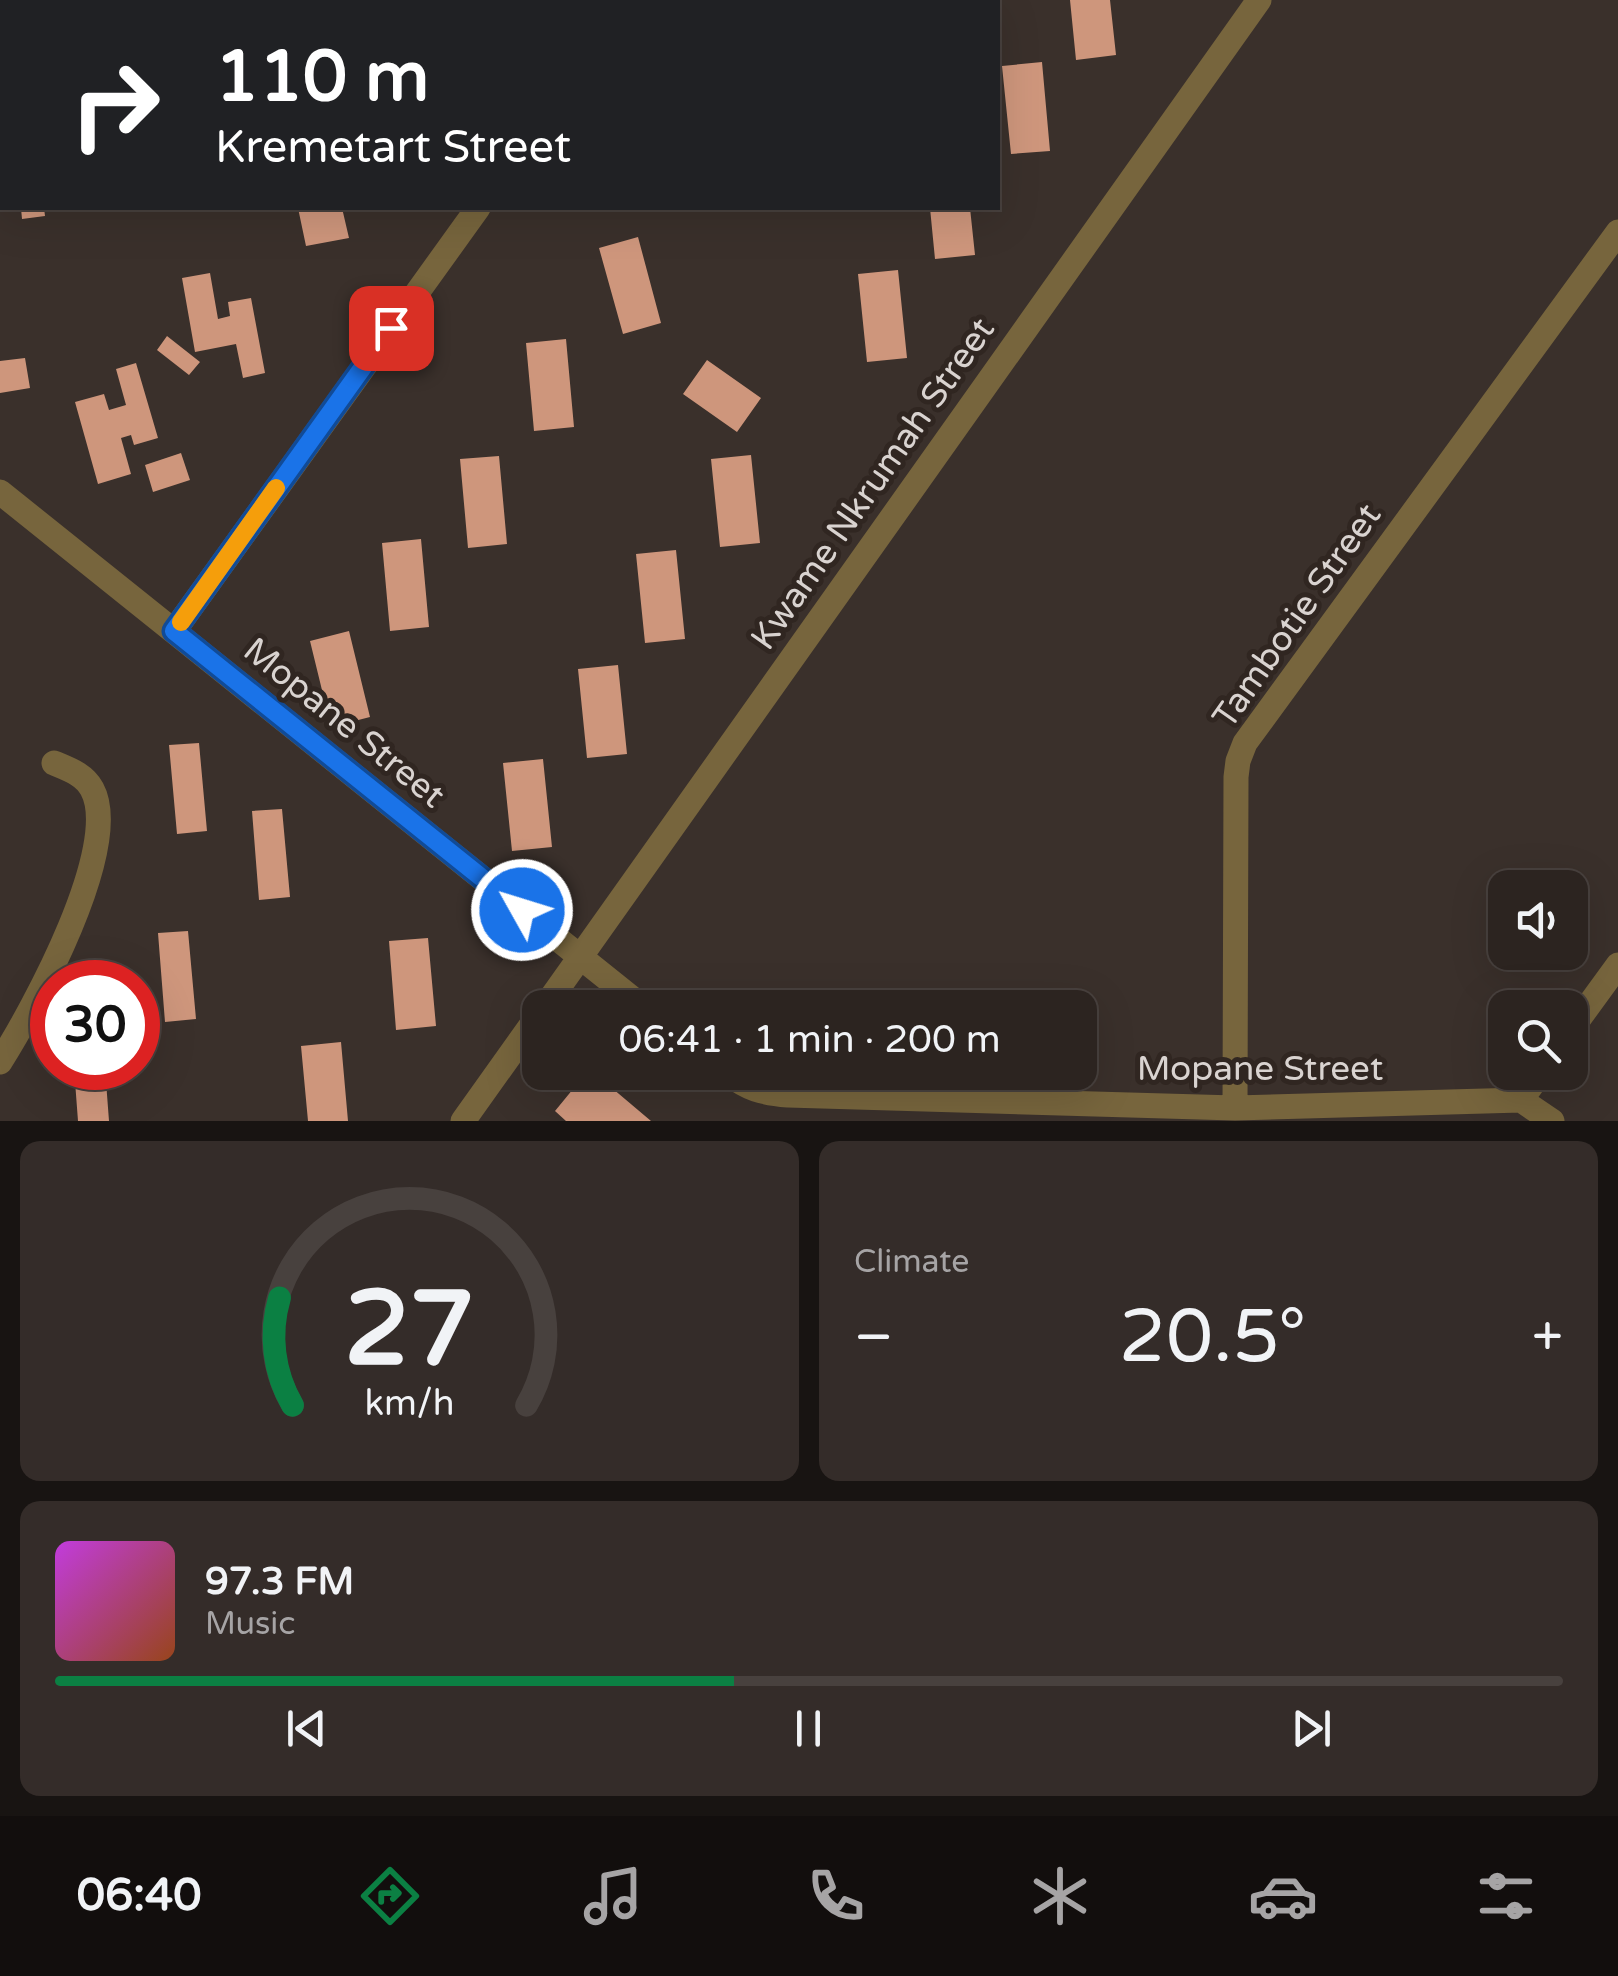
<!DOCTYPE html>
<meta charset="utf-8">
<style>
body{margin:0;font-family:"Varela Round",sans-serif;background:#342c29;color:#f1f3f6;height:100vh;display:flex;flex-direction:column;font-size:38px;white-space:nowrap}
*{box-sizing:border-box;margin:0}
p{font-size:32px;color:#a6a4a5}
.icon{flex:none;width:55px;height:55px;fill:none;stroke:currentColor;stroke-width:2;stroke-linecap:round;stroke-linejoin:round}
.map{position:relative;height:1121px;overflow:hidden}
.panel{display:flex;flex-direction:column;gap:20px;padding:20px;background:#181412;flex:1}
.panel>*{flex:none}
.top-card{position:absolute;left:0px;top:0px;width:1000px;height:210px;box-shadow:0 10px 40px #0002,0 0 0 2px #48413e;background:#202124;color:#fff;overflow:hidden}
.tools{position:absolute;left:1488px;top:870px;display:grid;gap:20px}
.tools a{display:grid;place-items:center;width:100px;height:100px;border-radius:20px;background:#2c2420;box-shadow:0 10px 40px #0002,0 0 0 2px #48413e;font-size:50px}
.speed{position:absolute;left:30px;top:960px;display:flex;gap:20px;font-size:50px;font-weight:700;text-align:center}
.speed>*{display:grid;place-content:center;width:130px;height:130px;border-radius:50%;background:#2c2420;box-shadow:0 10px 40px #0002,0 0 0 2px #48413e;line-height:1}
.speed .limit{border:15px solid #d22;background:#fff;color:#111}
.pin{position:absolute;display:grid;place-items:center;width:85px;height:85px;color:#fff;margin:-42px;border-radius:20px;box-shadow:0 5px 15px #0006}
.me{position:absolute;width:110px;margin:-55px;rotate:309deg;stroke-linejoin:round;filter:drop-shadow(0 0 8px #0008)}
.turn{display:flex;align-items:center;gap:35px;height:210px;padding:0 50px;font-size:45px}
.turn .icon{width:130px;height:130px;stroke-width:2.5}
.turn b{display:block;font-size:70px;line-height:85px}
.big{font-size:75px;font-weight:600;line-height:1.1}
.panel .widget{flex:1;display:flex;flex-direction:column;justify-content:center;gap:15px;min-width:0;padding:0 35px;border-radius:20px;background:#342c29}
.panel .dial{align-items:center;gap:0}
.dial svg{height:260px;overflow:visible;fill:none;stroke:#48413e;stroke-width:7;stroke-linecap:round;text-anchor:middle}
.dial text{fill:#f1f3f6;stroke:none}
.song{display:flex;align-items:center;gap:30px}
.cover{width:120px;height:120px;border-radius:15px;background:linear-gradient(135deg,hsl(290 70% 55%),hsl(20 70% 35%))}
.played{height:10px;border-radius:5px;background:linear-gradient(90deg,#0b8043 45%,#48413e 45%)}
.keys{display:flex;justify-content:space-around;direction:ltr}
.heat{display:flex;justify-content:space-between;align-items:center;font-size:55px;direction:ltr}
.panel .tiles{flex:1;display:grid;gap:20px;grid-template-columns:1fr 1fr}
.widget:last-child{grid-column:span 2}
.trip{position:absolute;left:522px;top:990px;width:575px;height:100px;border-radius:20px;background:#2c2420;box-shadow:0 10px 40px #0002,0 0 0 2px #48413e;font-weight:600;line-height:100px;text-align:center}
.menu{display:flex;height:160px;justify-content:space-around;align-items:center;background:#120e0d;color:#a6a4a5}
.menu .icon{width:70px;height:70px}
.menu .on{color:#0b8043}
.menu b{font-size:45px;color:#f1f3f6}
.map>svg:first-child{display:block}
.building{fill:#ce967c}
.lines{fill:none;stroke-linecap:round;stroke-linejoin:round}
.street{stroke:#77653d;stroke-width:25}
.route-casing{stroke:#114b97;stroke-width:25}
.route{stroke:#1a73e8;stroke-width:18}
.slow{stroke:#f59e0b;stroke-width:18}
.labels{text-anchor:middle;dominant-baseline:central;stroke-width:10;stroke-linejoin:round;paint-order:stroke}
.street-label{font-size:35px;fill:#d9d3d0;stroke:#302621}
</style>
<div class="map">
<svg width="1618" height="1121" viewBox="0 0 1618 1121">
<rect width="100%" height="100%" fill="#3a302b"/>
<!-- building -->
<path class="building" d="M1070,0H1110L1116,55L1076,60Z
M1042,62L1050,151L1011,154L1002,66Z
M21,208H44L45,216L22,219Z
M298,208H342L349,238L306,246Z
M930,208H970L975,255L935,259Z
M638,237L661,323L623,334L599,248Z
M898,270L907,358L867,362L858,274Z
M210,273L218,319L230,316L228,302L251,298L265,373L243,378L236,344L195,352L182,278Z
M167,336L200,362L189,375L157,350Z
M566,339L574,427L534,431L526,343Z
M25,358L30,388L0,393V361Z
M707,360L761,398L737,432L683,394Z
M136,363L158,438L134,445L131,435L121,438L131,474L98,484L75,402L104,394L109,410L126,405L116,369Z
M181,453L190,480L153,492L145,465Z
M751,455L760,543L720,547L711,459Z
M499,456L507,544L468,548L460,459Z
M421,539L429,627L390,631L382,543Z
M676,550L685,639L645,643L636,554Z
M349,631L370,717L331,727L310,641Z
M618,665L627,754L587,758L578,669Z
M199,743L207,831L177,834L169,745Z
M543,759L552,847L512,851L503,763Z
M282,809L290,897L259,900L252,811Z
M188,931L196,1019L165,1022L158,933Z
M428,938L436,1026L396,1030L389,941Z
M341,1042L348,1121H308L301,1046Z
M74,1068H105L109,1121H78Z
M587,1072H593L651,1121H566L555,1111Z"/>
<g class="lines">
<!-- street -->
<path class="street" d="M18,2L20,0
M625,2L627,0
M0,27L2,24
M0,492L644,1008
M174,631L478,208
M544,1008L1259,0
M1570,1031L1618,965
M0,1062C33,1010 123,846 92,789C84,774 68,769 54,763
M726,1072C748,1089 762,1093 788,1095L1235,1108L1521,1100L1552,1121
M1521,1100L1541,1072
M1235,1108L1236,777L1238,761L1245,743L1618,232
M463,1121L540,1013"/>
</g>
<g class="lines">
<defs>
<path id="route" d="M391,328L174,631L522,910"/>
</defs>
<!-- route casing -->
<use href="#route" class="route-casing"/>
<!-- route -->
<use href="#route" class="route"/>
<!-- slow -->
<path class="slow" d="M181,622L276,488"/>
</g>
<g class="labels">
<!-- street labels -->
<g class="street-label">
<text transform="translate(873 484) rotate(-55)">Kwame Nkrumah Street</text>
<text transform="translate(1297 616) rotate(-55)">Tambotie Street</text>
<text transform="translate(344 723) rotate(39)">Mopane Street</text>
<text x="1260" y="1069">Mopane Street</text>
</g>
</g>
</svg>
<div class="tools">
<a><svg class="icon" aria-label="sound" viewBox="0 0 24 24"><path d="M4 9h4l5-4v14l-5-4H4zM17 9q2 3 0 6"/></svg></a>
<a><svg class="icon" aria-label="search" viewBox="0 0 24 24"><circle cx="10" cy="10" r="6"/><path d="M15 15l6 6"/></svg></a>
</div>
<div class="speed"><div class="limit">30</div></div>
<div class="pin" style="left:391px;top:328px;background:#d93025"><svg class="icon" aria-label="arrive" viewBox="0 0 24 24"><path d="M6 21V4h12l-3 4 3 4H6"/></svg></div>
<svg class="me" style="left:522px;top:910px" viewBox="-20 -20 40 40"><circle r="17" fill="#1a73e8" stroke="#fff" stroke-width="3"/><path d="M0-11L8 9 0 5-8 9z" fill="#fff"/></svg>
<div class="trip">06:41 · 1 min · 200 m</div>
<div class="top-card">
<div class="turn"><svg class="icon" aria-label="right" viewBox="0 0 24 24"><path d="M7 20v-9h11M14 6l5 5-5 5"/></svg><div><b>110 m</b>Kremetart Street</div></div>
</div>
</div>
<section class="panel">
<div class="tiles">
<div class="widget dial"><svg viewBox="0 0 100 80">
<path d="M14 69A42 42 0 1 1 86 69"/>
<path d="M14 69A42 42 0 0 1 10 36" stroke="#0b8043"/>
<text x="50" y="56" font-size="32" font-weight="700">27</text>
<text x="50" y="72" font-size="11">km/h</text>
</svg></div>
<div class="widget"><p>Climate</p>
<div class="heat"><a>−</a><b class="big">20.5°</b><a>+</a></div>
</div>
<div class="widget">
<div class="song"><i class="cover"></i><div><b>97.3 FM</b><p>Music</p></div></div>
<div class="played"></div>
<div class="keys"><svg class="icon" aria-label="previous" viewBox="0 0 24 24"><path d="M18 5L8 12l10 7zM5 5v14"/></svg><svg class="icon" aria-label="pause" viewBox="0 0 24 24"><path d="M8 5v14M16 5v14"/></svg><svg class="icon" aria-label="next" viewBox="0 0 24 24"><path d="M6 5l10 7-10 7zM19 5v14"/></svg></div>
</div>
</div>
</section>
<nav class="menu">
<b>06:40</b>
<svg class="icon on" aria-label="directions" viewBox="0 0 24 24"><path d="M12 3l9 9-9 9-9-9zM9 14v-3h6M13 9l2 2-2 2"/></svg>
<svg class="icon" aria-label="music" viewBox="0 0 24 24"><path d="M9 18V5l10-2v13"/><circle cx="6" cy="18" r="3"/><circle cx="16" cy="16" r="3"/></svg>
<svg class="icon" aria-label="phone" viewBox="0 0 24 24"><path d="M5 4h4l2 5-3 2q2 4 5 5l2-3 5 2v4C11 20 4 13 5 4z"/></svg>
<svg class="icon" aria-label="climate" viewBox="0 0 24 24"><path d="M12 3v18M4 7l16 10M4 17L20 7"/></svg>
<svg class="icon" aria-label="car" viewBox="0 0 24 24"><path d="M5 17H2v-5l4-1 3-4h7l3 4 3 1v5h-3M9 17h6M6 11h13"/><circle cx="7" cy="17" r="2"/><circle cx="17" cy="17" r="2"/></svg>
<svg class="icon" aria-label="filters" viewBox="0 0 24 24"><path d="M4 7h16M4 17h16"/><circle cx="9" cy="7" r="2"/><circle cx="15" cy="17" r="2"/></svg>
</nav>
